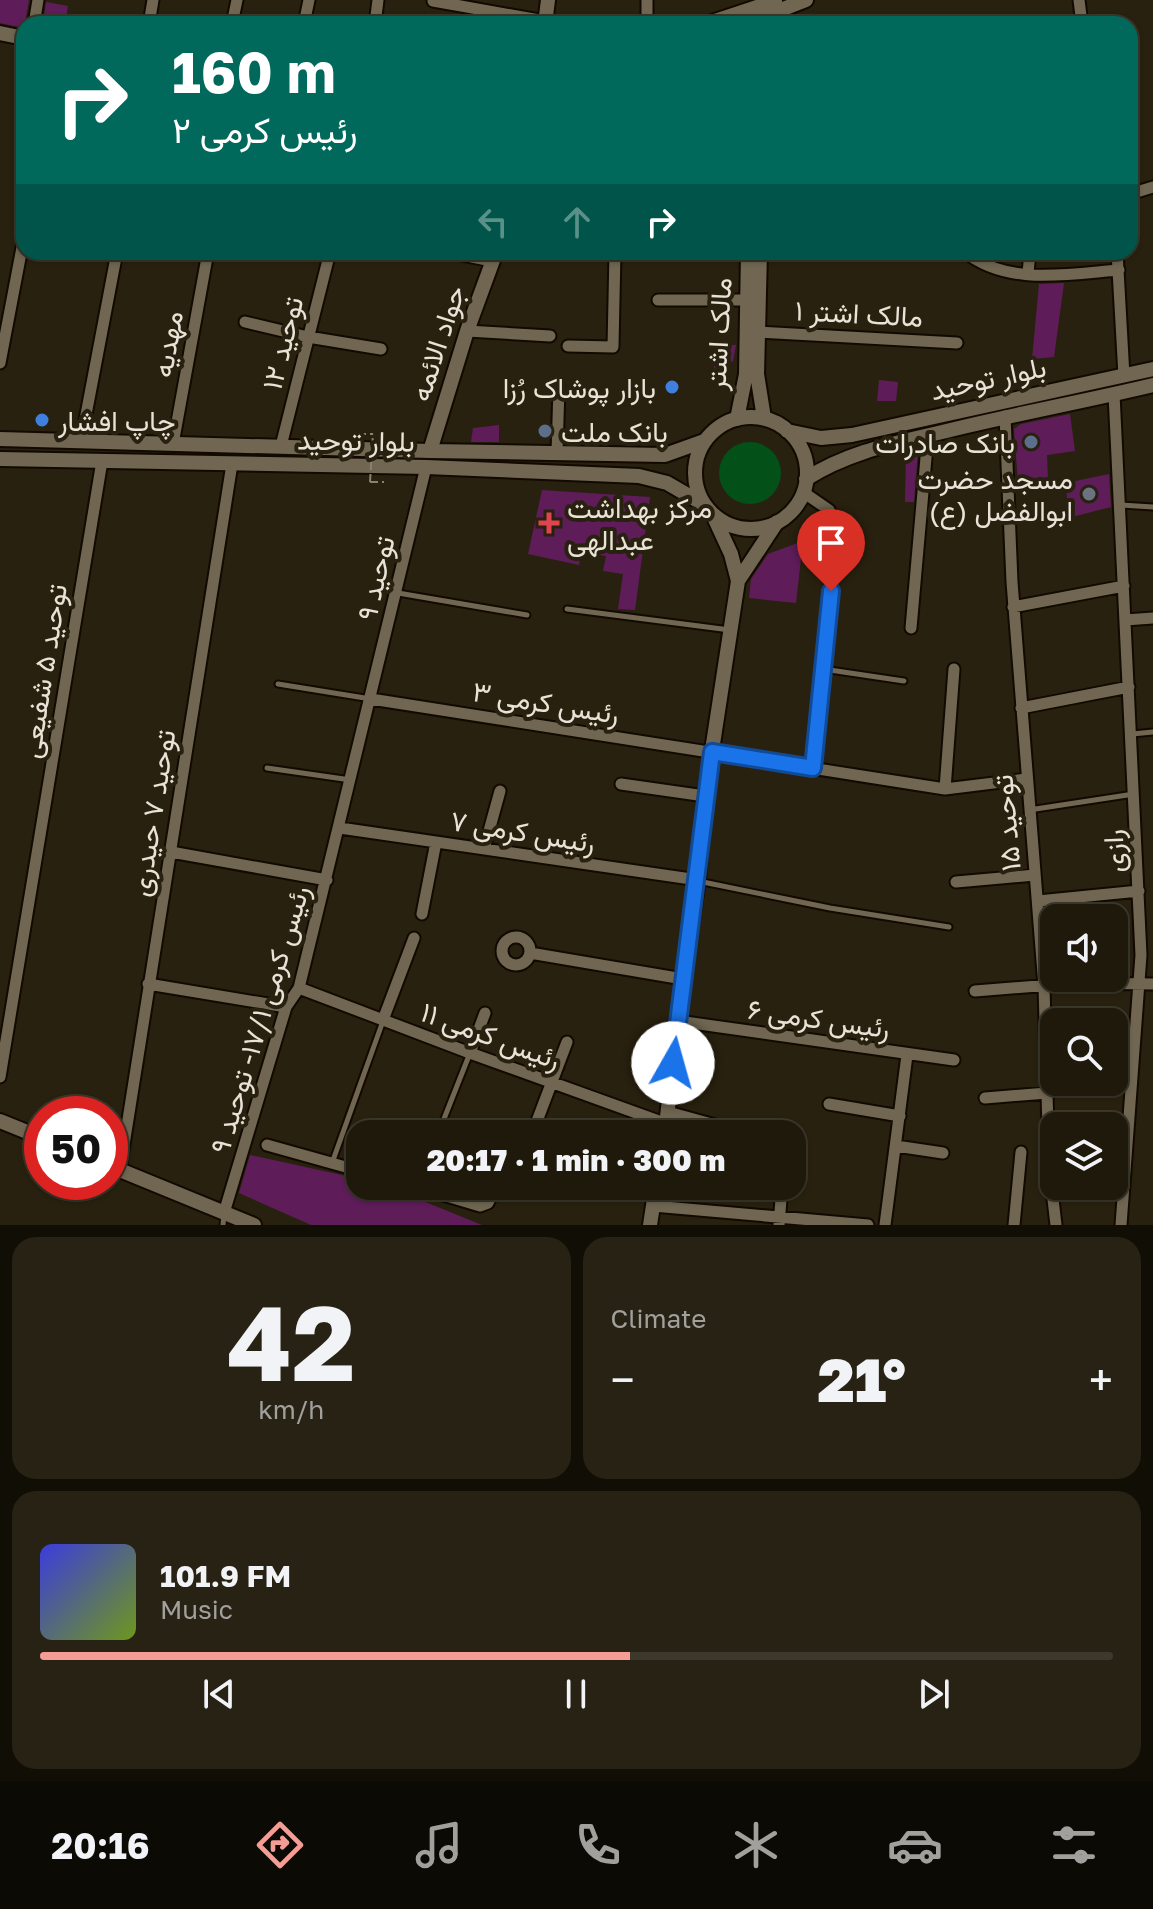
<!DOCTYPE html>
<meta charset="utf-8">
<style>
body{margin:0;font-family:"Golos Text",Vazirmatn,sans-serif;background:#272214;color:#f1f3f6;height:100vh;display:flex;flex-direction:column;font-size:30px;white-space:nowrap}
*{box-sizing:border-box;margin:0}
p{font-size:26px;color:#a1a09d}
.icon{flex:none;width:44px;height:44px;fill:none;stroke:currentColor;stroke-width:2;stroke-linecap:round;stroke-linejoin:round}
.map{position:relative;height:1225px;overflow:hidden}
.side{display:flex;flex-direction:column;gap:12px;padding:12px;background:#110e06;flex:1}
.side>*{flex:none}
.banner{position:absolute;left:16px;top:16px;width:1122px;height:244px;border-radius:24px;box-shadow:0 2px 6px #0004,0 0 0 2px #3c382c;background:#00695c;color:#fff;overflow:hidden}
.tools{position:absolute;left:1040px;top:904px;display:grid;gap:16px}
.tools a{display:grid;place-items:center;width:88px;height:88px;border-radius:16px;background:#1f190b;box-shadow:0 2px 6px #0004,0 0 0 2px #3c382c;font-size:40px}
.speed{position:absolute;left:24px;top:1096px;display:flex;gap:16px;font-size:40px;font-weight:700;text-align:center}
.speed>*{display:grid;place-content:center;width:104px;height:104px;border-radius:50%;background:#1f190b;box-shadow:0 2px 6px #0004,0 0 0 2px #3c382c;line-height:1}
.speed .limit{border:12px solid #d22;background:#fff;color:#111}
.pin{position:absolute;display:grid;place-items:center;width:68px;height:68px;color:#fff;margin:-82px -34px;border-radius:50% 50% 50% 0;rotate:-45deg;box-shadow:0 0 8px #0007}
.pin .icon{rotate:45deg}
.me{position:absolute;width:88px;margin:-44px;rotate:7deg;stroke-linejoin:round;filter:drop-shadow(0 0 6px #0008)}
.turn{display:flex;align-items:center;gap:28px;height:168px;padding:0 24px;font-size:36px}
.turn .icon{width:104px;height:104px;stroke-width:2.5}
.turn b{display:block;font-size:56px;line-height:68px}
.lanes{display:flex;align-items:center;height:76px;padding:0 24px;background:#0003;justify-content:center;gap:40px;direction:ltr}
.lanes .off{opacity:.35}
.big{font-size:60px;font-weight:800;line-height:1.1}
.side .tile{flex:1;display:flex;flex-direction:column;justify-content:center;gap:12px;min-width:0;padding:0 28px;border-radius:24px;background:#272214}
.side .dial{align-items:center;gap:0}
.dial b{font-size:104px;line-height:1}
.song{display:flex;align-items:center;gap:24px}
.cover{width:96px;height:96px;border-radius:12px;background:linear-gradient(135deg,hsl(240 70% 55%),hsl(80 70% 35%))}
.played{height:8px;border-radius:4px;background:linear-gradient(90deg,#f59c95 55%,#3c382c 55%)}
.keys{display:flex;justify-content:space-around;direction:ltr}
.heat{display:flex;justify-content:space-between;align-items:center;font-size:44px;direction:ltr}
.side .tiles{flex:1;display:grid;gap:12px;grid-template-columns:1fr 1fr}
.tile:last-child{grid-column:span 2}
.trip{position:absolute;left:346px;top:1120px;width:460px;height:80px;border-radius:24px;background:#1f190b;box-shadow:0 2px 6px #0004,0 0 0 2px #3c382c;font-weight:800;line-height:80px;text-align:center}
.menu{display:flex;height:128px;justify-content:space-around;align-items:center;background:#0c0a04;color:#a1a09d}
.menu .icon{width:56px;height:56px}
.menu .active{color:#f59c95}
.menu b{font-size:36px;color:#f1f3f6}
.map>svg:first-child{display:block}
.green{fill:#035019}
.building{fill:#5e1d59}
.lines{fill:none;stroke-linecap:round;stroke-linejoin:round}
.service-casing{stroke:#120a00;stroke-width:9}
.minor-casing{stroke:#120a00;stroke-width:15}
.tertiary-casing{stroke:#120a00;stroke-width:18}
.secondary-casing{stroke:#120a00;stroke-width:18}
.path{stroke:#898273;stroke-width:2;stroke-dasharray:8 4;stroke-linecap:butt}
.service{stroke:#706652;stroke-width:5}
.minor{stroke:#706652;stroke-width:11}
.tertiary{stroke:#706652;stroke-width:14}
.secondary{stroke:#706652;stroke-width:14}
.path-bridge{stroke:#898273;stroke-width:2;stroke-dasharray:8 4;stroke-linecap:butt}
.route-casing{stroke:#114b97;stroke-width:20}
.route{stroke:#1a73e8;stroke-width:14}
.shop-dot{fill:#3f7fe0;stroke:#29210f;stroke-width:3}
.service-dot{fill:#5c6f8a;stroke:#29210f;stroke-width:3}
.worship-dot{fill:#6b7280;stroke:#29210f;stroke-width:3}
.health-dot{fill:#e0444e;stroke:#29210f;stroke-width:3}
.labels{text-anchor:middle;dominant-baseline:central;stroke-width:8;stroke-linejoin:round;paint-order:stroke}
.street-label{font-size:28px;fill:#e8e2d7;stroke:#29210f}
.poi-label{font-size:28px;fill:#e8e2d7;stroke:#29210f;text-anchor:end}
</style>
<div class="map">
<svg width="1153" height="1225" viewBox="0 0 1153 1225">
<rect width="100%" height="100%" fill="#29210f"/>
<!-- green -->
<path class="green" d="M719 473a31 31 0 1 1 62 0a31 31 0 1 1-62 0Z"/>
<!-- building -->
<path class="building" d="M0,0H29L24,28L0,23Z
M46,2L68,6L65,24H43Z
M1064,283L1054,357L1032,359L1039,284Z
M714,345H736L733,361L714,370Z
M879,380L898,382L896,401H877Z
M1070,414L1075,451L1047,455L1048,480L1018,483L1014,429L1021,424Z
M499,425V442H471L473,428Z
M918,451L914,502H905L906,453Z
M1109,474L1111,507L1068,518L1066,483Z
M542,490L650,497L635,610L618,609L623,574L603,571L606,556L581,552L579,565L528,554Z
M803,541L796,603L749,598L751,579L768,554Z
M250,1155L360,1179V1186H386L482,1225H311L239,1193Z"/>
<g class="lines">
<defs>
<path id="service" d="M1121,505L1153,507
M398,593L527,615
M567,609L730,630
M823,669L904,681
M278,684L371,699
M1132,734L1153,732
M267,768L351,780
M1029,810L1134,794
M698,881L830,908L949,927
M438,1134L470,1053
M332,1163L383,1021
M223,1225L224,1214"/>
<path id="minor" d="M1079,0L1082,24
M433,1L545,21
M34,24L38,0
M149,24L153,0
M232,24L237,0
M304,24L309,0
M375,24L378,0
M647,24V0
M1130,194L1153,187
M447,252L492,261
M965,252C1007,286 1068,274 1119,270
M1117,252L1124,376
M1028,273L1030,252
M658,300H748
M245,322L308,337L381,349
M467,331L550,336
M758,332L957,343
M568,346L613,347L615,252
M0,363L24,237
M1114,394L1141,955L1121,1225
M1005,416L1012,582L1044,986L1049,1165L1056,1225
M81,441L117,252
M173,444L208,252
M281,446L330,252
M557,453L559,387
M803,492L829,510L836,523L813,768
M1013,607L1124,586
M1125,620L1153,618
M911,628L928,435
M371,699L945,789L1026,779
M1021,708L1129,687
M621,784L705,796
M945,789L954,669
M340,828L698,880
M484,849L500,791
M171,852L327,880
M956,882L1035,875
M1038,901L1139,891
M422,914L436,842
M502 951a14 14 0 1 1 28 0a14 14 0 1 1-28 0Z
M530,953L683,979
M148,984L286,1007
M299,988L470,1053L667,1124
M975,991L1076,983L1153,984
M383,1020L414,938
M678,1021L954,1060
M470,1053L485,1013
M0,1077L102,461
M985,1098L1047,1093
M829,1104L900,1116
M668,1112L748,1134
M534,1129L567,1042
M267,1145L360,1171
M896,1146L943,1153
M120,1170L232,464
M413,1186L480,1206L488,1203L496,1186
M653,1206L868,1225
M224,1213L286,1007L299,988L426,467
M779,1225L782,1186
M885,1225L907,1055
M1014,1225L1021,1152"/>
<path id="tertiary" d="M706,24L772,2
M745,24L806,0
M0,33L24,38
M0,1121L42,1138
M110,1166L254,1225"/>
<path id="secondary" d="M545,24L548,0
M762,24L764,0
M774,24L775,0
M760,252L757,374L764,418
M695 473a56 56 0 1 1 112 0a56 56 0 1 1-112 0Z
M737,419L746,374L748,252
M787,431L821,438L852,435L1153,369
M0,439L430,451L665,455L704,441
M430,451L467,331L496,252
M0,459L426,467L639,476L667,483L705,505
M806,479C846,453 891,444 938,433C1009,415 1082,402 1153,385
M713,515L731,554L738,581
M665,1134L683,979L698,880L705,796L738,581L777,522
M650,1225L656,1186"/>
</defs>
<!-- service casing -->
<use href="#service" class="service-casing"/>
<!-- minor casing -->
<use href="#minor" class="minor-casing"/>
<!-- tertiary casing -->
<use href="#tertiary" class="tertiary-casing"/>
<!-- secondary casing -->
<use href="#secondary" class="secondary-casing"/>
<!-- path -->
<path class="path" d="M358,434H373
M370,482H384"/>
<!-- service -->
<use href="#service" class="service"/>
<!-- minor -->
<use href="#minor" class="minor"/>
<!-- tertiary -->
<use href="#tertiary" class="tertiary"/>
<!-- secondary -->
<use href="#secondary" class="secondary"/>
<!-- path-bridge -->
<path class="path-bridge" d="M370,482L373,434"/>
</g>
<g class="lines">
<defs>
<path id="route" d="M673,1063L712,752L813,768L831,591"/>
</defs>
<!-- route casing -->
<use href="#route" class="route-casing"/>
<!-- route -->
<use href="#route" class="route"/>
</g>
<!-- markers -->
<g class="shop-dot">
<circle cx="672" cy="387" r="8"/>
<circle cx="42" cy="420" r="8"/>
</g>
<g class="service-dot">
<circle cx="545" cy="431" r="8"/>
<circle cx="1031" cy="442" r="8"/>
</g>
<circle class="worship-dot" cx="1089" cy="494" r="8"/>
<path class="health-dot" d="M545 511h8v8h8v8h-8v8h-8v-8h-8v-8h8z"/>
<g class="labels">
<!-- street labels -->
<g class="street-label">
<text transform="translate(859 313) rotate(3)">مالک اشتر ۱</text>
<text transform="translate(718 334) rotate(-87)">مالک اشتر</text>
<text transform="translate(282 343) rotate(-76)">توحید ۱۲</text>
<text transform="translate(437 343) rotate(-72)">جواد الائمه</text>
<text transform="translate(167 344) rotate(-80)">مهدیه</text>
<text transform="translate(988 378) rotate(-12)">بلوار توحید</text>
<text transform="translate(356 440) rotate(1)">بلوار توحید</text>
<text transform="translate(375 578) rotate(-77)">توحید ۹</text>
<text transform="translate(43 671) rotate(-81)">توحید ۵ شفیعی</text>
<text transform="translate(546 702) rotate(9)">رئیس کرمی ۳</text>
<text transform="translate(152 813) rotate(-81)">توحید ۷ حیدری</text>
<text transform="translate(1006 823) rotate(-95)">توحید ۱۵</text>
<text transform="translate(523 831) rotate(9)">رئیس کرمی ۷</text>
<text transform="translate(1113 851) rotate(-92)">رازی</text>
<text transform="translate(819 1018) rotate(8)">رئیس کرمی ۶</text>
<text transform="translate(259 1019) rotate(-73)">رئیس کرمی ۱۷/۱- توحید ۹</text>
<text transform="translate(491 1035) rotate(20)">رئیس کرمی ۱۱</text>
</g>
<!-- poi labels -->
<g class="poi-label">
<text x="656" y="387">بازار پوشاک رُزا</text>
<text x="58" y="420" text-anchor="start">چاپ افشار</text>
<text x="561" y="431" text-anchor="start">بانک ملت</text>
<text x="1015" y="442">بانک صادرات</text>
<text x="1073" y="478">مسجد حضرت<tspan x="1073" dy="32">ابوالفضل (ع)</tspan></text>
<text x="567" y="507" text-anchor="start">مرکز بهداشت<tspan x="567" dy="32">عبدالهی</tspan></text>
</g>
</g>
</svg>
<div class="tools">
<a><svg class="icon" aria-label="sound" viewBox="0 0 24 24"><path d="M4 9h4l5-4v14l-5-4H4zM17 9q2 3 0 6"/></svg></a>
<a><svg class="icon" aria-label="search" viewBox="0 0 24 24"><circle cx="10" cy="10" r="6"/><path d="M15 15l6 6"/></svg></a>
<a><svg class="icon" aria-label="layers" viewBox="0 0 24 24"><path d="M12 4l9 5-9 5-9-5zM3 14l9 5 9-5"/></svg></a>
</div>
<div class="speed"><div class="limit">50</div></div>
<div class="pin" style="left:831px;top:591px;background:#d93025"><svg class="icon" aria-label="arrive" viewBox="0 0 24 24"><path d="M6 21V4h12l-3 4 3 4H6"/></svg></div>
<svg class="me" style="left:673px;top:1063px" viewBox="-20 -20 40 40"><circle r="19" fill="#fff"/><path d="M0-13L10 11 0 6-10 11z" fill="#1a73e8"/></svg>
<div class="trip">20:17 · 1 min · 300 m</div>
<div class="banner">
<div class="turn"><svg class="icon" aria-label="right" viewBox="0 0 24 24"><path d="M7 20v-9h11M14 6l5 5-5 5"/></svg><div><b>160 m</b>رئیس کرمی ۲</div></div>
<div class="lanes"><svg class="icon off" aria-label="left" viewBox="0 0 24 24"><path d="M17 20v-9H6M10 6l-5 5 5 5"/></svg><svg class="icon off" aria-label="ahead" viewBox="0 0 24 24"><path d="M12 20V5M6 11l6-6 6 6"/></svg><svg class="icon" aria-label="right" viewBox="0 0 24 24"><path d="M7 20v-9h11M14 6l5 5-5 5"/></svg></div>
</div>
</div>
<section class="side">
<div class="tiles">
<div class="tile dial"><b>42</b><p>km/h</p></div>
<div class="tile"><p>Climate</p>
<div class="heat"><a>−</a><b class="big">21°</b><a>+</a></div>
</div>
<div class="tile">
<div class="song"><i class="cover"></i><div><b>101.9 FM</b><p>Music</p></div></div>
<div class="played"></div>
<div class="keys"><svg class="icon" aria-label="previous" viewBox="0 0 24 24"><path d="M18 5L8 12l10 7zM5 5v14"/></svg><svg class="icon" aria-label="pause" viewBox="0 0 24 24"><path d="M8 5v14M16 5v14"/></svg><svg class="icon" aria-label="next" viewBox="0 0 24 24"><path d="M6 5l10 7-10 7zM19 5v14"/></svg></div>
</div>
</div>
</section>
<nav class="menu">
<b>20:16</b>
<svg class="icon active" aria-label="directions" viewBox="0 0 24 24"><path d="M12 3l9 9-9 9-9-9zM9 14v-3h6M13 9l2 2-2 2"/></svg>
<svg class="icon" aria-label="music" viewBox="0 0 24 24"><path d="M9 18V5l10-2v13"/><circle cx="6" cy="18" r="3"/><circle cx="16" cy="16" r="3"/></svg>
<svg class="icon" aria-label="phone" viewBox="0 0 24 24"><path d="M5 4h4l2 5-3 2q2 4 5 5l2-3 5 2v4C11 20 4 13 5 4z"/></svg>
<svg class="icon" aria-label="climate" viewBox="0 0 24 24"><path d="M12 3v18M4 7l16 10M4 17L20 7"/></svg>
<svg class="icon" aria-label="car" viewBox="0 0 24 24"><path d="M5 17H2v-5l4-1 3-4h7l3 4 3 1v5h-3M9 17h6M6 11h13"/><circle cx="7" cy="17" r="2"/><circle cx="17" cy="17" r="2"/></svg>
<svg class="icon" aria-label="filters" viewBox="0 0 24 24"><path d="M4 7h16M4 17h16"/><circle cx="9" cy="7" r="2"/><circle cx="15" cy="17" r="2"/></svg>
</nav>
